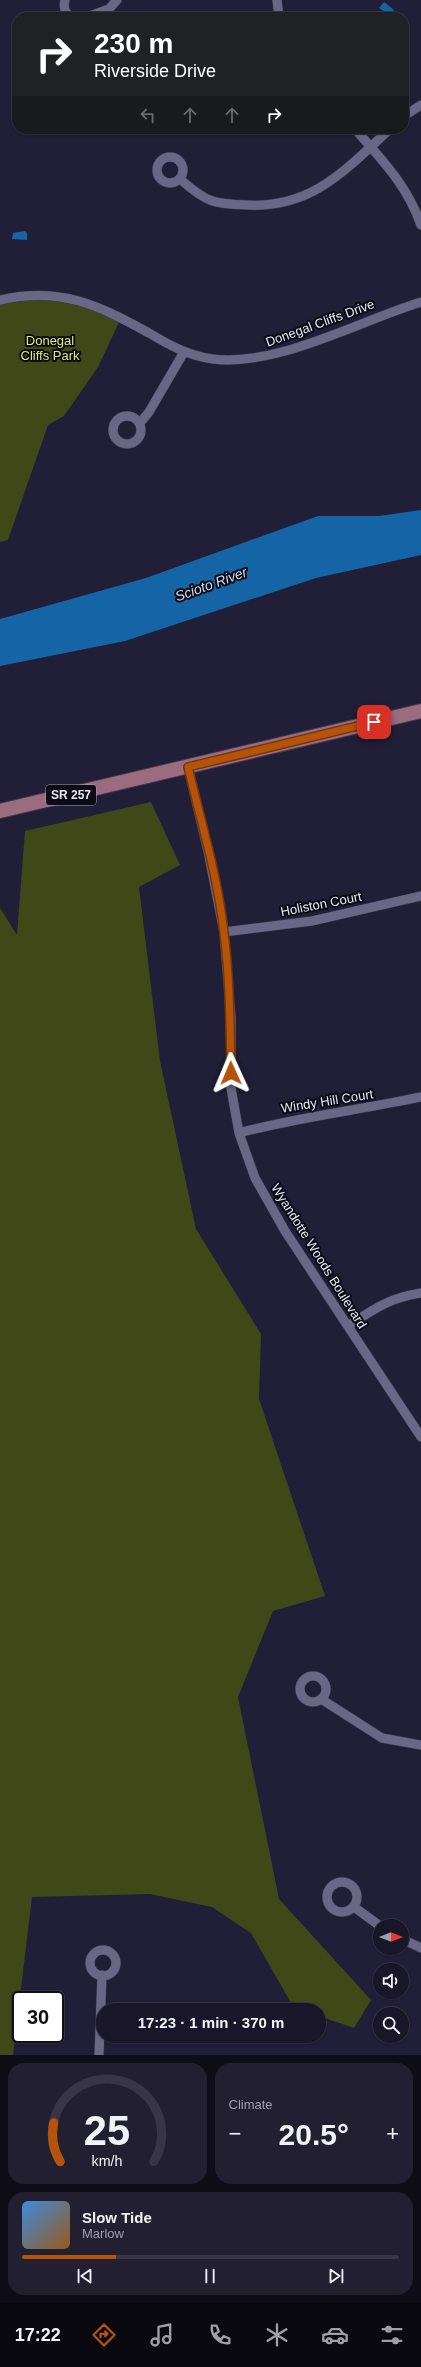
<!DOCTYPE html>
<meta charset="utf-8">
<style>
body{margin:0;font-family:Helvetica,sans-serif;background:#221f31;color:#f1f3f6;height:100vh;display:flex;flex-direction:column;font-size:15px;white-space:nowrap}
*{box-sizing:border-box;margin:0}
p{font-size:13px;color:#9f9fa8}
.icon{flex:none;width:22px;height:22px;fill:none;stroke:currentColor;stroke-width:2;stroke-linecap:round;stroke-linejoin:round}
.map{position:relative;height:2055px;overflow:hidden}
.side{display:flex;flex-direction:column;gap:8px;padding:8px;background:#0e0c17;flex:1}
.side>*{flex:none}
.hud{position:absolute;left:12px;top:12px;width:397px;height:122px;border-radius:16px;box-shadow:0 1px 3px #0004,0 0 0 1px #373546;background:#202124;color:#fff;overflow:hidden}
.needle{width:26px;rotate:90deg}
.fabs{position:absolute;left:373px;top:1919px;display:grid;gap:8px}
.fabs a{display:grid;place-items:center;width:36px;height:36px;border-radius:50%;background:#191629;box-shadow:0 1px 3px #0004,0 0 0 1px #373546;font-size:20px}
.speed{position:absolute;left:12px;top:1991px;display:flex;gap:8px;font-size:20px;font-weight:700;text-align:center}
.speed>*{display:grid;place-content:center;width:52px;height:52px;border-radius:50%;background:#191629;box-shadow:0 1px 3px #0004,0 0 0 1px #373546;line-height:1}
.speed .limit{border:2px solid #111;border-radius:6px;background:#fff;color:#111}
.pin{position:absolute;display:grid;place-items:center;width:34px;height:34px;color:#fff;margin:-17px;border-radius:8px;box-shadow:0 2px 6px #0006}
.me{position:absolute;width:44px;margin:-22px;rotate:359deg;stroke-linejoin:round;filter:drop-shadow(0 0 3px #0008)}
.turn{display:flex;align-items:center;gap:14px;height:84px;padding:0 16px;font-size:18px}
.turn .icon{width:52px;height:52px;stroke-width:2.5}
.turn b{display:block;font-size:28px;line-height:34px}
.lanes{display:flex;align-items:center;height:38px;padding:0 16px;background:#0003;justify-content:center;gap:20px;direction:ltr}
.lanes .off{opacity:.35}
.big{font-size:30px;font-weight:700;line-height:1.1}
.side .widget{flex:1;display:flex;flex-direction:column;justify-content:center;gap:6px;min-width:0;padding:0 14px;border-radius:16px;background:#221f31}
.side .dial{align-items:center;gap:0}
.dial svg{height:104px;overflow:visible;fill:none;stroke:#373546;stroke-width:7;stroke-linecap:round;text-anchor:middle}
.dial text{fill:#f1f3f6;stroke:none}
.song{display:flex;align-items:center;gap:12px}
.cover{width:48px;height:48px;border-radius:6px;background:linear-gradient(135deg,hsl(210 70% 55%),hsl(30 70% 35%))}
.played{height:4px;border-radius:2px;background:linear-gradient(90deg,#b45309 25%,#373546 25%)}
.keys{display:flex;justify-content:space-around;direction:ltr}
.heat{display:flex;justify-content:space-between;align-items:center;font-size:22px;direction:ltr}
.side .tiles{flex:1;display:grid;gap:8px;grid-template-columns:1fr 1fr}
.widget:last-child{grid-column:span 2}
.trip{position:absolute;left:96px;top:2003px;width:230px;height:40px;border-radius:20px;background:#191629;box-shadow:0 1px 3px #0004,0 0 0 1px #373546;font-weight:700;line-height:40px;text-align:center}
.tabs{display:flex;height:64px;justify-content:space-around;align-items:center;background:#0a0910;color:#9f9fa8}
.tabs .icon{width:28px;height:28px}
.tabs .on{color:#b45309}
.tabs b{font-size:18px;color:#f1f3f6}
.map>svg:first-child{display:block}
.green{fill:#404817}
.water{fill:#1565a6}
.lines{fill:none;stroke-linecap:round;stroke-linejoin:round}
.minor-casing{stroke:#3b384d;stroke-width:10}
.primary-casing{stroke:#3b384d;stroke-width:16}
.minor{stroke:#696785;stroke-width:9}
.primary{stroke:#9b6c7f;stroke-width:14}
.route-casing{stroke:#753606;stroke-width:10}
.route{stroke:#b45309;stroke-width:7}
.labels{text-anchor:middle;dominant-baseline:central;stroke-width:4;stroke-linejoin:round;paint-order:stroke}
.shield{fill:#0b0a15;stroke:#a4a4b2;stroke-width:1}
.shield-label{font-size:12px;font-weight:bold;fill:#e6e6f6}
.street-label{font-size:13px;fill:#e6e6f6;stroke:#0b0a15}
.park-label{font-size:13px;fill:#d8ed6b;stroke:#0b0a15}
.water-label{font-size:14px;font-style:italic;fill:#cadbee;stroke:#0b0a15}
</style>
<div class="map">
<svg width="421" height="2055" viewBox="0 0 421 2055">
<rect width="100%" height="100%" fill="#211e37"/>
<!-- green -->
<path class="green" d="M63,296L121,318L98,367L64,416L48,425L8,540L0,542V300Z
M151,802L180,865L139,887L160,1061L196,1229L261,1334L259,1399L325,1596L273,1611L238,1697L279,1899L371,2000L354,2028L319,2016V2010L294,2008L251,1933L212,1907L150,1894L32,1897L13,2055H0V908L17,935L25,831Z"/>
<!-- water -->
<path class="water" d="M384,2L394,10L391,16L379,8Z
M25,231L27,233V240L12,239L13,233Z
M421,510V555L316,578L125,641L0,666V619L146,578L318,516H379Z"/>
<g class="lines">
<defs>
<path id="minor" d="M65,0C63,8 65,13 71,17
M277,0L279,17
M87,17L109,9L117,0
M404,116L421,105
M355,129C382,160 407,185 421,225
M157 170a13 13 0 1 1 26 0a13 13 0 1 1-26 0Z
M180,179C206,202 213,204 248,205C313,208 346,169 390,129
M0,300C60,286 98,305 149,333C169,345 189,356 213,359C277,367 359,321 421,302
M113 430a14 14 0 1 1 28 0a14 14 0 1 1-28 0Z
M140,423L149,412L184,352
M188,767L208,851L224,932L231,1018V1088L239,1133L255,1178L285,1231L421,1437
M224,932L312,921L421,896
M239,1133C298,1117 360,1110 421,1097
M348,1326C374,1309 389,1298 421,1293
M300 1689a13 13 0 1 1 26 0a13 13 0 1 1-26 0Z
M321,1699L382,1738L421,1745
M327 1897a15 15 0 1 1 30 0a15 15 0 1 1-30 0Z
M354,1907L380,1926
M402,1939L421,1948
M90 1963a13 13 0 1 1 26 0a13 13 0 1 1-26 0Z
M99,2055L102,1975"/>
<path id="primary" d="M0,811L421,711"/>
</defs>
<!-- minor casing -->
<use href="#minor" class="minor-casing"/>
<!-- primary casing -->
<use href="#primary" class="primary-casing"/>
<!-- minor -->
<use href="#minor" class="minor"/>
<!-- primary -->
<use href="#primary" class="primary"/>
</g>
<g class="lines">
<defs>
<path id="route" d="M231,1073C230,1026 230,980 224,933C218,877 201,822 188,767L374,722"/>
</defs>
<!-- route casing -->
<use href="#route" class="route-casing"/>
<!-- route -->
<use href="#route" class="route"/>
</g>
<g class="labels">
<!-- shield labels -->
<rect class="shield" x="46" y="785" width="50" height="20" rx="3"/>
<g class="shield-label">
<text x="71" y="795">SR 257</text>
</g>
<!-- street labels -->
<g class="street-label">
<text transform="translate(320 323) rotate(-20)">Donegal Cliffs Drive</text>
<text transform="translate(321 904) rotate(-11)">Holiston Court</text>
<text transform="translate(327 1101) rotate(-9)">Windy Hill Court</text>
<text transform="translate(319 1256) rotate(58)">Wyandotte Woods Boulevard</text>
</g>
<!-- park labels -->
<g class="park-label">
<text x="50" y="340">Donegal<tspan x="50" dy="15">Cliffs Park</tspan></text>
</g>
<!-- water labels -->
<g class="water-label">
<text transform="translate(211 584) rotate(-20)">Scioto River</text>
</g>
</g>
</svg>
<div class="fabs">
<a><svg class="needle" viewBox="-14 -14 28 28"><path d="M0-13l5 13h-10z" fill="#e53935"/><path d="M0 13l5-13h-10z" fill="#9f9fa8"/></svg></a>
<a><svg class="icon" aria-label="sound" viewBox="0 0 24 24"><path d="M4 9h4l5-4v14l-5-4H4zM17 9q2 3 0 6"/></svg></a>
<a><svg class="icon" aria-label="search" viewBox="0 0 24 24"><circle cx="10" cy="10" r="6"/><path d="M15 15l6 6"/></svg></a>
</div>
<div class="speed"><div class="limit">30</div></div>
<div class="pin" style="left:374px;top:722px;background:#d93025"><svg class="icon" aria-label="arrive" viewBox="0 0 24 24"><path d="M6 21V4h12l-3 4 3 4H6"/></svg></div>
<svg class="me" style="left:231px;top:1073px" viewBox="-20 -20 40 40"><path d="M0-17L14 15 0 8-14 15z" fill="#b45309" stroke="#fff" stroke-width="4"/></svg>
<div class="trip">17:23 · 1 min · 370 m</div>
<div class="hud">
<div class="turn"><svg class="icon" aria-label="right" viewBox="0 0 24 24"><path d="M7 20v-9h11M14 6l5 5-5 5"/></svg><div><b>230 m</b>Riverside Drive</div></div>
<div class="lanes"><svg class="icon off" aria-label="left" viewBox="0 0 24 24"><path d="M17 20v-9H6M10 6l-5 5 5 5"/></svg><svg class="icon off" aria-label="ahead" viewBox="0 0 24 24"><path d="M12 20V5M6 11l6-6 6 6"/></svg><svg class="icon off" aria-label="ahead" viewBox="0 0 24 24"><path d="M12 20V5M6 11l6-6 6 6"/></svg><svg class="icon" aria-label="right" viewBox="0 0 24 24"><path d="M7 20v-9h11M14 6l5 5-5 5"/></svg></div>
</div>
</div>
<section class="side">
<div class="tiles">
<div class="widget dial"><svg viewBox="0 0 100 80">
<path d="M14 69A42 42 0 1 1 86 69"/>
<path d="M14 69A42 42 0 0 1 9 39" stroke="#b45309"/>
<text x="50" y="56" font-size="32" font-weight="700">25</text>
<text x="50" y="72" font-size="11">km/h</text>
</svg></div>
<div class="widget"><p>Climate</p>
<div class="heat"><a>−</a><b class="big">20.5°</b><a>+</a></div>
</div>
<div class="widget">
<div class="song"><i class="cover"></i><div><b>Slow Tide</b><p>Marlow</p></div></div>
<div class="played"></div>
<div class="keys"><svg class="icon" aria-label="previous" viewBox="0 0 24 24"><path d="M18 5L8 12l10 7zM5 5v14"/></svg><svg class="icon" aria-label="pause" viewBox="0 0 24 24"><path d="M8 5v14M16 5v14"/></svg><svg class="icon" aria-label="next" viewBox="0 0 24 24"><path d="M6 5l10 7-10 7zM19 5v14"/></svg></div>
</div>
</div>
</section>
<nav class="tabs">
<b>17:22</b>
<svg class="icon on" aria-label="directions" viewBox="0 0 24 24"><path d="M12 3l9 9-9 9-9-9zM9 14v-3h6M13 9l2 2-2 2"/></svg>
<svg class="icon" aria-label="music" viewBox="0 0 24 24"><path d="M9 18V5l10-2v13"/><circle cx="6" cy="18" r="3"/><circle cx="16" cy="16" r="3"/></svg>
<svg class="icon" aria-label="phone" viewBox="0 0 24 24"><path d="M5 4h4l2 5-3 2q2 4 5 5l2-3 5 2v4C11 20 4 13 5 4z"/></svg>
<svg class="icon" aria-label="climate" viewBox="0 0 24 24"><path d="M12 3v18M4 7l16 10M4 17L20 7"/></svg>
<svg class="icon" aria-label="car" viewBox="0 0 24 24"><path d="M5 17H2v-5l4-1 3-4h7l3 4 3 1v5h-3M9 17h6M6 11h13"/><circle cx="7" cy="17" r="2"/><circle cx="17" cy="17" r="2"/></svg>
<svg class="icon" aria-label="filters" viewBox="0 0 24 24"><path d="M4 7h16M4 17h16"/><circle cx="9" cy="7" r="2"/><circle cx="15" cy="17" r="2"/></svg>
</nav>
